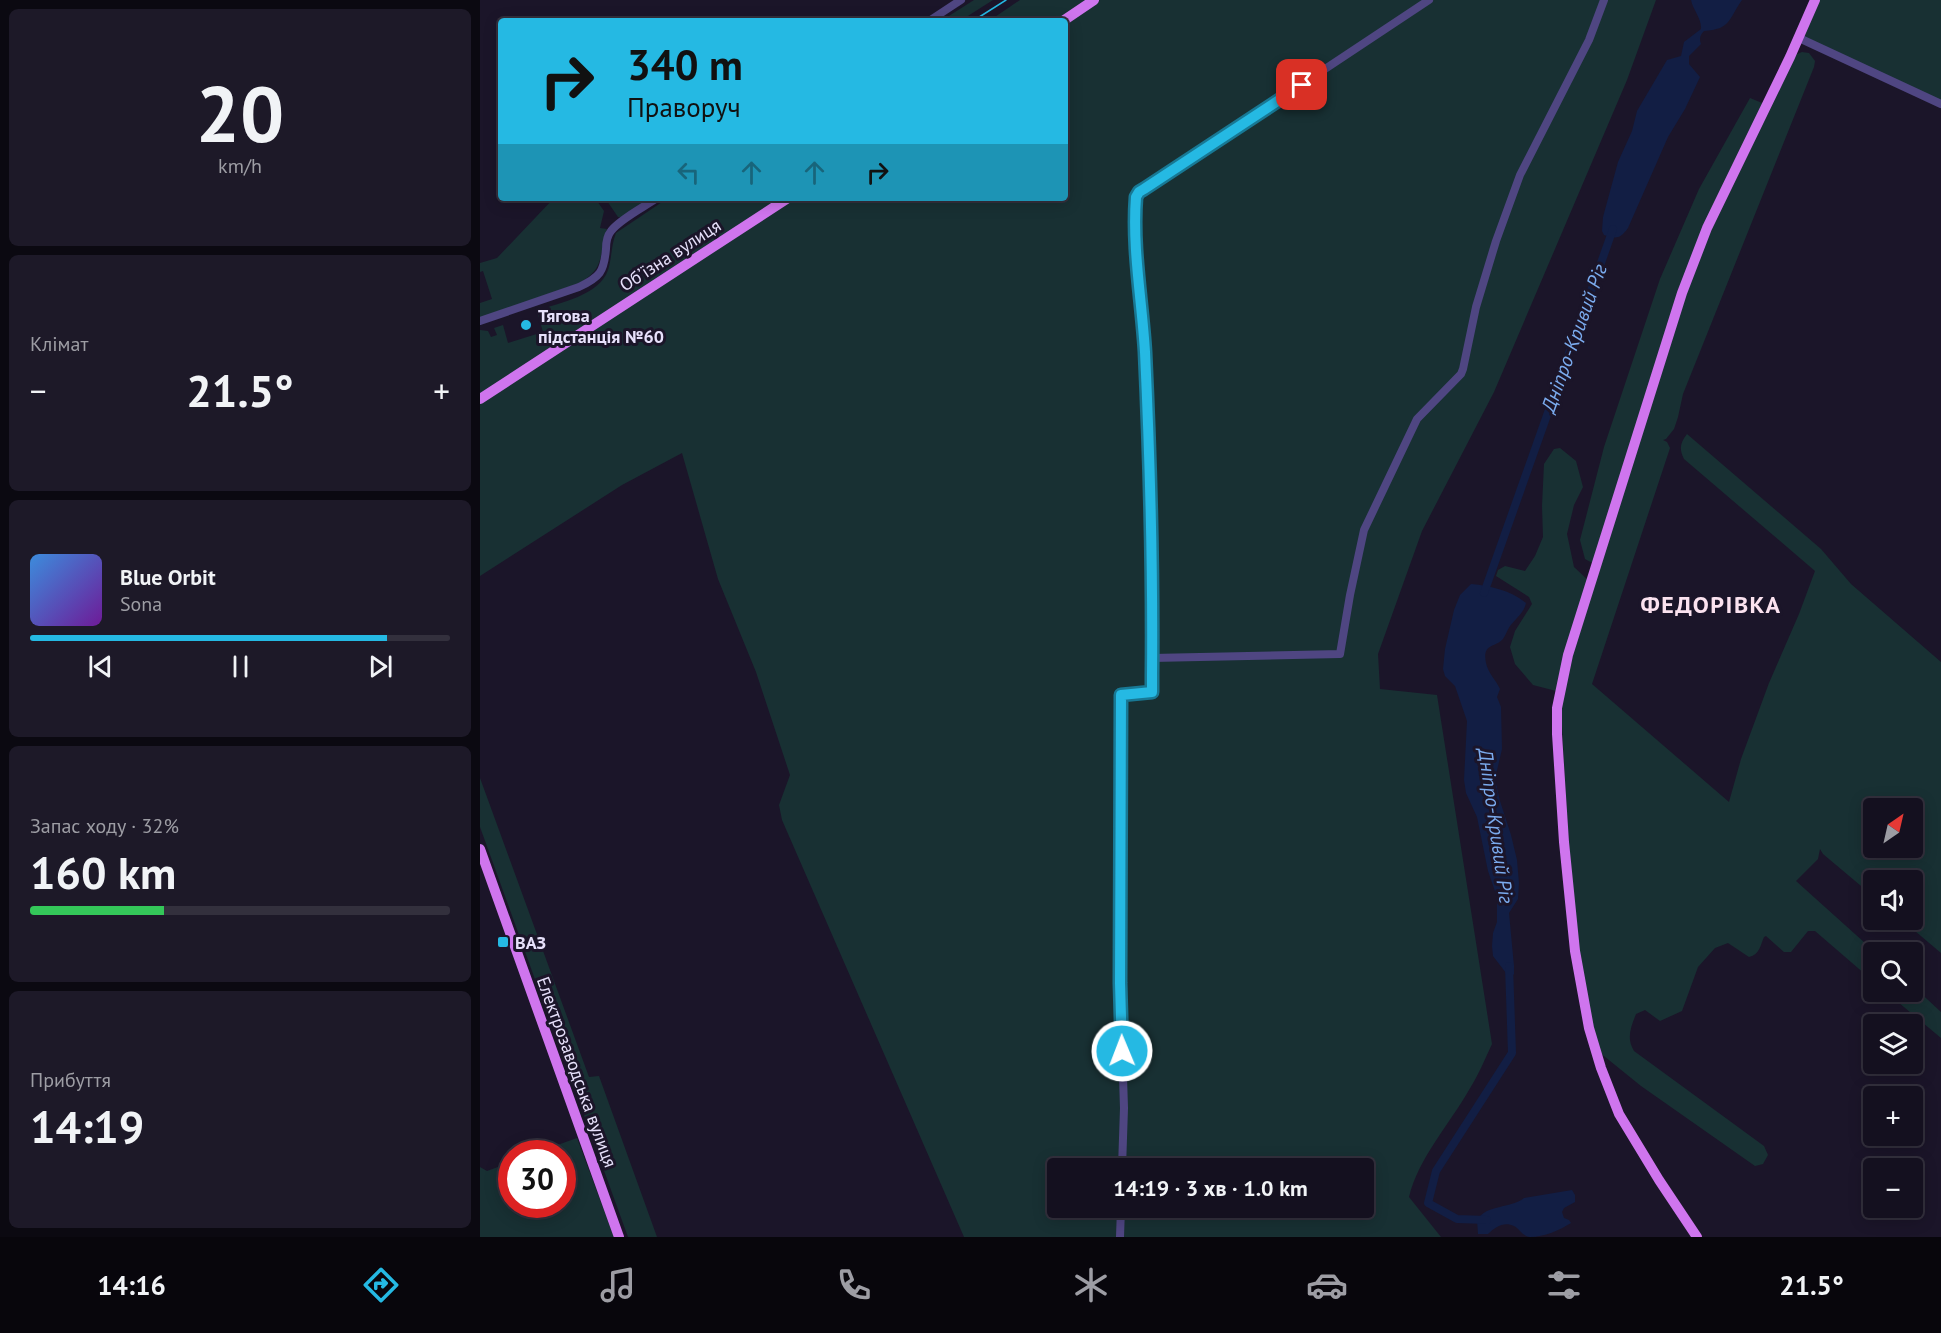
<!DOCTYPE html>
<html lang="uk">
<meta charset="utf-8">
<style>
body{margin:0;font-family:"PT Sans",sans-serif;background:#1d1928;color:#f1f3f6;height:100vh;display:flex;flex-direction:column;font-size:22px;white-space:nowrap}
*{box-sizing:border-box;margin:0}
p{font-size:20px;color:#9d9da4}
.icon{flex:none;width:33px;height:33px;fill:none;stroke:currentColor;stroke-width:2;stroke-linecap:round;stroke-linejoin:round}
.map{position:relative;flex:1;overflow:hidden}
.details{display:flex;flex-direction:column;gap:9px;padding:9px;background:#0b0911;width:480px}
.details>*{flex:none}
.banner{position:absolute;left:18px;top:18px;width:570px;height:183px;border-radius:6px;box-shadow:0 3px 15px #0003,0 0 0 2px #33303d;background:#25b9e3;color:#111;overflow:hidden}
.needle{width:39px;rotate:34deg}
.fabs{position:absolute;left:1383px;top:798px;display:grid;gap:12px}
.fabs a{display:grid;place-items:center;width:60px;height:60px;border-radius:6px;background:#14101f;box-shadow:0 3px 15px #0003,0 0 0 2px #33303d;font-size:30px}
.speed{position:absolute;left:18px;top:1140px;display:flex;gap:12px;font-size:30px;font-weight:700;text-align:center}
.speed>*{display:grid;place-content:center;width:78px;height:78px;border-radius:50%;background:#14101f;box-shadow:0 3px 15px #0003,0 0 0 2px #33303d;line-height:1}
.speed .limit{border:9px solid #d22;background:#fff;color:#111}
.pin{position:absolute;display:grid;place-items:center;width:51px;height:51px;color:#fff;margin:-26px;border-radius:12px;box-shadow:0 3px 9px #0006}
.me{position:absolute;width:66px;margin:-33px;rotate:359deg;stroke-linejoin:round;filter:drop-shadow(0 0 4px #0008)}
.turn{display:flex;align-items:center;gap:21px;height:126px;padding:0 30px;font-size:27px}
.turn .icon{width:78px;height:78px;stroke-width:2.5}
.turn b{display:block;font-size:42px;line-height:51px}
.lanes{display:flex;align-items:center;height:57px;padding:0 30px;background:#0003;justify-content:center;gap:30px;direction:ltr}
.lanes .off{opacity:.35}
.big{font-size:45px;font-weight:700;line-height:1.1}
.details .card{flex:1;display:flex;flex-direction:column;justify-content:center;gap:9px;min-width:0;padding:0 21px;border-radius:9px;background:#1d1928}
.details .dial{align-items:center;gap:0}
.dial b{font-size:78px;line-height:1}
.song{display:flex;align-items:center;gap:18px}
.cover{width:72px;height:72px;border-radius:9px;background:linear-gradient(135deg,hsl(210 70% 55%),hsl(280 70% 35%))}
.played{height:6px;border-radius:3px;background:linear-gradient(90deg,#25b9e3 85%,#33303d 85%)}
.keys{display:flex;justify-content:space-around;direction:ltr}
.heat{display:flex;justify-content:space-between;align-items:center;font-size:33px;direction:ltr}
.charge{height:9px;border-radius:4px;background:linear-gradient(90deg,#34c759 32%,#33303d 0)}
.trip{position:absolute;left:567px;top:1158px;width:327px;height:60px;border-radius:6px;background:#14101f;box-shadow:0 3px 15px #0003,0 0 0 2px #33303d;font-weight:700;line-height:60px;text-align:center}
.tabs{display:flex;height:96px;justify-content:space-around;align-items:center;background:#08060c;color:#9d9da4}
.tabs .icon{width:42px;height:42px}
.tabs .selected{color:#25b9e3}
.tabs b{font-size:27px;color:#f1f3f6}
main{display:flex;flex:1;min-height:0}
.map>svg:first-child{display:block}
.green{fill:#183033;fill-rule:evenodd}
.water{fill:#121e44}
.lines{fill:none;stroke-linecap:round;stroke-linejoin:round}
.canal{stroke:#121e44;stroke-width:8}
.minor{stroke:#4f4682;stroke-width:8}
.major{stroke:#cf75ee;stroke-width:10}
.tram{stroke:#25b9e3;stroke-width:1.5}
.route-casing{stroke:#187894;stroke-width:15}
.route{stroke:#25b9e3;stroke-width:10}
.poi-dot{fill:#25b9e3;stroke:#1b1529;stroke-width:2}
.labels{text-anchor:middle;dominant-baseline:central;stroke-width:6;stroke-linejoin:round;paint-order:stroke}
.street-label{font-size:18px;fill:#e7e1fb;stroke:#1b1529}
.poi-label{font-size:18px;font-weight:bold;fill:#e7e1fb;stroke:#1b1529;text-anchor:start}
.water-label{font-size:20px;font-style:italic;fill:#7babee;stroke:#1b1529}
.district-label{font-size:24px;font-weight:bold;letter-spacing:1.5px;fill:#fbe2ef;stroke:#1b1529}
</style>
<main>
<section class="details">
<div class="card dial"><b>20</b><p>km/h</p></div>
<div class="card"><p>Клімат</p>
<div class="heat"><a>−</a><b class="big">21.5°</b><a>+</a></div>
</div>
<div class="card">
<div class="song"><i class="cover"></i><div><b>Blue Orbit</b><p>Sona</p></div></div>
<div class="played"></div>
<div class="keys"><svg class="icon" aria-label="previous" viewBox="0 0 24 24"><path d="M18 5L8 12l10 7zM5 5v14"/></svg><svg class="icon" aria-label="pause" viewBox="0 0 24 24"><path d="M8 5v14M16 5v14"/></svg><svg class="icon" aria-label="next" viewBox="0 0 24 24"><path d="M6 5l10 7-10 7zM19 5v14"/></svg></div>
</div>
<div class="card"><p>Запас ходу · 32%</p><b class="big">160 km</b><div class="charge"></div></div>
<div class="card"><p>Прибуття</p><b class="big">14:19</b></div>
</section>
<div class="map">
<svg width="1461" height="1237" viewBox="0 0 1461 1237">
<rect width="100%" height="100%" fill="#1b1529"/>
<!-- green -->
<path class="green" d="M494,0H513L480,21H461Z
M540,0H1176L1147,80L1014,392L942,531L898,654L900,689L957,695L1012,1044C1005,1059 998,1076 989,1090C969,1125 939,1157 929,1197L961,1237H484L302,820L299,805L310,775L276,672L238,579L202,453L142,485L0,576V330L8,331L11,337L17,335L14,328L23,325L28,343L63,332L57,311C80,302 119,296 128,270C132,258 131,245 136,233L188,198H585V21H509ZM578,1168H884V1208H578Z
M1335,0H1461V104L1319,38Z
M1322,52L1329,53L1335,61L1334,67L1203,394L1198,417L1194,429L1186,439L1183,440L1187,442L1190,448L1112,684L1249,802L1261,759L1289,683L1319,614L1335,571L1204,459C1199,449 1200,443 1207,434L1341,549L1371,584L1461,662V953L1422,920H1432V880H1394L1393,896L1343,854L1340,849L1338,859L1316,881L1395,952H1394L1393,981L1335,931H1328L1311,952H1304L1286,936L1284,937C1280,946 1280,954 1269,957L1248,943L1235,948L1218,967L1202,1011L1180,1021L1165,1010L1156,1014C1151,1027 1146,1038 1154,1051L1284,1146L1288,1155L1283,1164L1275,1166L1161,1086L1114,1048L1095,951L1080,692L1053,685L1035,664L1030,647L1035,631L1052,604L1049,597L1016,576L1018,570L1025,566L1045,571L1055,556L1063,537L1062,506L1064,464L1074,449L1080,448L1096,461L1103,487L1094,505L1087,534L1094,567L1110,582L1116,565L1105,559L1100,540L1124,447L1180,279L1219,189L1270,98L1287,105L1310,57ZM1394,808H1432V848H1394Z
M74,198H115L124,211L120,228L127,229C119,256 125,270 97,284L0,318V303L12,299L3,271L0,272V263L17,258Z
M125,198H172L145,217H138Z
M0,778L109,1077L119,1076L177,1237H148L0,827Z
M1433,986L1461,1012V1038L1406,992H1432Z
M97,1138L134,1237H0V1167L7,1171L31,1162L32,1204H82V1154L55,1153Z"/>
<!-- water -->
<path class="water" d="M1211,0H1262C1248,20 1251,29 1224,31C1220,35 1219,39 1221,44L1209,56V64L1220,77L1205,109L1188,137L1148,228C1140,239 1137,239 1124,235L1122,231L1123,217L1138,162L1152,131L1157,111L1187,60L1201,56L1204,42L1221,29C1222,19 1213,10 1211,0Z
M991,584C1011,586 1030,590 1046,603C1044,613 1036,618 1030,626C1027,630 1026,635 1023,639C1015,648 1002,643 1006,663C1008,673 1016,680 1020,689L1017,697L1021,707L1022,749L1015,779L1020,801L1031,835L1037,860L1039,883L1038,899L1029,913L1034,966V974L1032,976L1026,973L1013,956L1012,946L1013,933L1017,922V897L1008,871L997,817L986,793L984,780L987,721L975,686L965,676L963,669L965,649L974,610L980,595Z
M1092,1190L1095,1195V1202L1084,1208L1082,1212L1084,1218L1089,1220L1091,1223C1080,1230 1064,1237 1050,1237C1042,1236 1040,1229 1034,1226C1024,1221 1015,1227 1008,1234H998L997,1220C1007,1204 1030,1209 1044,1198Z"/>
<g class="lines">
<!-- canal -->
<path class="canal" d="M1004,593L1133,229
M1007,1220L977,1219L948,1203L956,1171L1032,1053L1029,966"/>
<!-- minor -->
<path class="minor" d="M949,0L664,189L656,197C652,254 663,313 666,370C670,466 671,562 672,658L860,654L870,595L884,530L937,419L981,374L983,369L996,307L1016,241L1040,175L1109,40L1124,0
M449,21L481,0
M1319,38L1461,104
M0,321L99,287C120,277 124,272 126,249C126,242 127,236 131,231C140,219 164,207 177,198
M642,1168L644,1108L640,983L641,695L672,692V658
M640,1237L641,1208"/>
<!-- major -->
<path class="major" d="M583,21L614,0
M0,399L308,198
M0,849L139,1237
M1217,1237L1179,1180L1139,1114L1121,1068L1109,1028L1095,951L1084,842L1077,734V708L1088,655L1202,293L1227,228L1310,57L1335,0"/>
<!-- tram -->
<path class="tram" d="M493,21L526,0"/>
</g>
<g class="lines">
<defs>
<path id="route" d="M642,1051L640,983L641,695L672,692V675C673,567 670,459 665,352C662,301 652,248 656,197L659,192L664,189L822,85"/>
</defs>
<!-- route casing -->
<use href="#route" class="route-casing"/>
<!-- route -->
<use href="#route" class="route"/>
</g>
<!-- markers -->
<g class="poi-dot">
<circle cx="46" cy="325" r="6"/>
<rect x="17" y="936" width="12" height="12" rx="3"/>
</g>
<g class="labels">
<!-- street labels -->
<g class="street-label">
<text transform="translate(190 255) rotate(-33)">Обʼїзна вулиця</text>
<text transform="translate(97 1072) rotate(70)">Електрозаводська вулиця</text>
</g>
<!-- poi labels -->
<g class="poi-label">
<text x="58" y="315">Тягова<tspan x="58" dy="21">підстанція №60</tspan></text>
<text x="35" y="942">ВАЗ</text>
</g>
<!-- water labels -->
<g class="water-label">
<text transform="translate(1094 338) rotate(-70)">Дніпро-Кривий Ріг</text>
<text transform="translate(1016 826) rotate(82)">Дніпро-Кривий Ріг</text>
</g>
<!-- district labels -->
<g class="district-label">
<text x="1231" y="604">ФЕДОРІВКА</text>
</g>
</g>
</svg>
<div class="fabs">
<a><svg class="needle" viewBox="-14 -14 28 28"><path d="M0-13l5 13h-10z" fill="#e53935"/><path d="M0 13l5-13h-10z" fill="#9d9da4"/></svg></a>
<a><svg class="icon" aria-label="sound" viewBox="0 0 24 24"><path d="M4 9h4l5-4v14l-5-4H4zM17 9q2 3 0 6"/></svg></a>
<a><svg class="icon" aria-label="search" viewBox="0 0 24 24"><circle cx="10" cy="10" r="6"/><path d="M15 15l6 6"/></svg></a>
<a><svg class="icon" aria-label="layers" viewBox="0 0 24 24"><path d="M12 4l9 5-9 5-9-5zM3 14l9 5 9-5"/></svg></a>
<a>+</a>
<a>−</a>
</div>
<div class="speed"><div class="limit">30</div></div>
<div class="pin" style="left:822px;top:85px;background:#d93025"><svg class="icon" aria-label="arrive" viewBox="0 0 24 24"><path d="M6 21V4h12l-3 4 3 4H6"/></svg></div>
<svg class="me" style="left:642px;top:1051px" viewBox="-20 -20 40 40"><circle r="17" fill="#25b9e3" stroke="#fff" stroke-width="3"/><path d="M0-11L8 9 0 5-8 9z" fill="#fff"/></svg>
<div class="trip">14:19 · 3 хв · 1.0 km</div>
<div class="banner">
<div class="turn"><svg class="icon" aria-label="right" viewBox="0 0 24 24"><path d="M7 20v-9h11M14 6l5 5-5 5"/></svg><div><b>340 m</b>Праворуч</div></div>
<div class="lanes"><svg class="icon off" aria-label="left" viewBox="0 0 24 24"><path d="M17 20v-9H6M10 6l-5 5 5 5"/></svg><svg class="icon off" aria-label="ahead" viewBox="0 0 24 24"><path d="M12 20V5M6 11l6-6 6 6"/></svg><svg class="icon off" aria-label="ahead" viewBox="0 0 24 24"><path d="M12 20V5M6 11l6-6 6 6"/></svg><svg class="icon" aria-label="right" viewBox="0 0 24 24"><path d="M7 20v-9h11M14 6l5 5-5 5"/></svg></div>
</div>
</div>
</main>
<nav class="tabs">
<b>14:16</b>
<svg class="icon selected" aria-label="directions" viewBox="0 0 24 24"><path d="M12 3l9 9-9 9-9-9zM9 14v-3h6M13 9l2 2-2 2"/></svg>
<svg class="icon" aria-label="music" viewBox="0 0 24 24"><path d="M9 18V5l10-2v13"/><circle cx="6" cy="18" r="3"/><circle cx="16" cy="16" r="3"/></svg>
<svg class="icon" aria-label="phone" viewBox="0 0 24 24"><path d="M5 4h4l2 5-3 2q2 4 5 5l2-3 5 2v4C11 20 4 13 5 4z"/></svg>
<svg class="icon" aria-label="climate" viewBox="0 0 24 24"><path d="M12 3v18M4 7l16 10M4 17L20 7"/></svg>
<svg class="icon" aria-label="car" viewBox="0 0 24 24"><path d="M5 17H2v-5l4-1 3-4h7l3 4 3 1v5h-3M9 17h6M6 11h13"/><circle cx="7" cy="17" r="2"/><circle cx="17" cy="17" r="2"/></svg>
<svg class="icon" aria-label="filters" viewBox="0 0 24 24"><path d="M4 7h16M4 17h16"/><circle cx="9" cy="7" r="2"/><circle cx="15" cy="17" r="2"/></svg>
<b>21.5°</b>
</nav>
